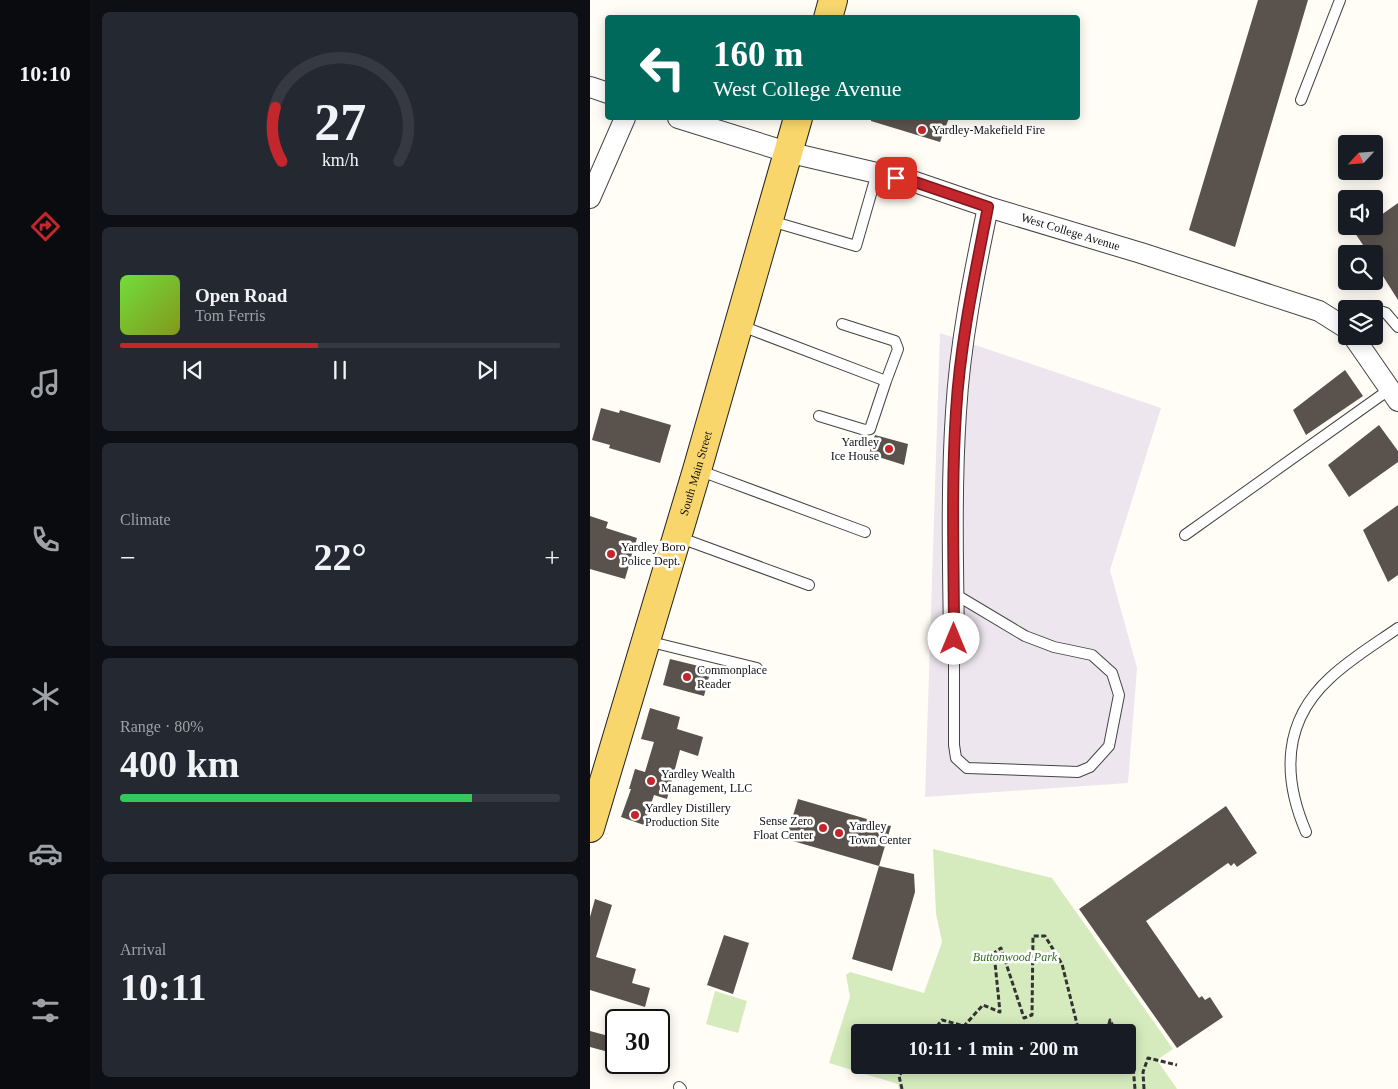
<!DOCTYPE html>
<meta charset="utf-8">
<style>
body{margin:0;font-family:"Times New Roman",serif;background:#242831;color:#f1f3f6;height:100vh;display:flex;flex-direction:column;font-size:19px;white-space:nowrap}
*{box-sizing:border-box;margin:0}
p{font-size:16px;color:#9ea1a6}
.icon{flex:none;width:28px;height:28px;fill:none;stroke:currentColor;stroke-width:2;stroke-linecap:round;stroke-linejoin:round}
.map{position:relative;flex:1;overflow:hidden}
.details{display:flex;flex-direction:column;gap:12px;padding:12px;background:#0d0f14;width:500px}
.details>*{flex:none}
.banner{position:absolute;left:15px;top:15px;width:475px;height:105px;border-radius:5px;box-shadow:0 2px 12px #0003;background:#00695c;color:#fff;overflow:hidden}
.needle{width:32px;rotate:244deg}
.tools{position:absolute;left:748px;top:135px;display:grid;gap:10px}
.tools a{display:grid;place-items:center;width:45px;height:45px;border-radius:5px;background:#171b24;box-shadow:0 2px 12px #0003;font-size:25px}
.speed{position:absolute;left:15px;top:1009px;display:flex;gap:10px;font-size:25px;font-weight:700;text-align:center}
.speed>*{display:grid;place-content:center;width:65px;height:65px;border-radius:50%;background:#171b24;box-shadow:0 2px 12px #0003;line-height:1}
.speed .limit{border:2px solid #111;border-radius:8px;background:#fff;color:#111}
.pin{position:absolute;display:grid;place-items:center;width:42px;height:42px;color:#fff;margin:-21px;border-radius:10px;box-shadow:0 2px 8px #0006}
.me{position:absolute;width:55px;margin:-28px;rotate:0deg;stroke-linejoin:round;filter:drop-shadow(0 0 4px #0008)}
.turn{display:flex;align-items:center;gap:18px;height:105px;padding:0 25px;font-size:22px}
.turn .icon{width:65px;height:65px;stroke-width:2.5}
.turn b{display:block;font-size:35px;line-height:42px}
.big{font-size:38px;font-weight:700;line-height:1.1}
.details .widget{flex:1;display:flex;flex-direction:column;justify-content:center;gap:8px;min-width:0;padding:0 18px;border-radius:8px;background:#242831}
.details .dial{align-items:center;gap:0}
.dial svg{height:130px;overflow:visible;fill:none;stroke:#363941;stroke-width:7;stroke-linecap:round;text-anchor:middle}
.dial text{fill:#f1f3f6;stroke:none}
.song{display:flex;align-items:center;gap:15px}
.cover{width:60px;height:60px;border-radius:8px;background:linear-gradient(135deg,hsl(100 70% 55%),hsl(70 70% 35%))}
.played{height:5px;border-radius:2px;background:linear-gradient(90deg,#c4262e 45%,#363941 45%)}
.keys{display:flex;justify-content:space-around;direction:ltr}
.heat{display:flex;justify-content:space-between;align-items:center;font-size:28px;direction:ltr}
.charge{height:8px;border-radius:4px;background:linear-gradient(90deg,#34c759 80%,#363941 0)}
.trip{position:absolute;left:261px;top:1024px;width:285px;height:50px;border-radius:5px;background:#171b24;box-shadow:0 2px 12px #0003;font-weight:700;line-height:50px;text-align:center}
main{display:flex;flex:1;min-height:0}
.tabs{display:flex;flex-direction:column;width:90px;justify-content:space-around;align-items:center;background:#090b0e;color:#9ea1a6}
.tabs .icon{width:35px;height:35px}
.tabs .selected{color:#c4262e}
.tabs b{font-size:22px;color:#f1f3f6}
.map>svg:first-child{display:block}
.industrial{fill:#eee6ef}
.green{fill:#d5ebbd;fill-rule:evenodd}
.building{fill:#5a524d}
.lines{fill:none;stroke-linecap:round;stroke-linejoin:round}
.lane-casing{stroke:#444;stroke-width:12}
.street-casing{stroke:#444;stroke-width:22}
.primary-casing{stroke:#222;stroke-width:30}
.path{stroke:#333;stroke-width:3;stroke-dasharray:5 2.5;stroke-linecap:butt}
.lane{stroke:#fff;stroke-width:10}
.street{stroke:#fff;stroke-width:20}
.primary{stroke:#f9d66b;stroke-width:28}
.route-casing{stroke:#7f191e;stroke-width:12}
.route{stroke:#c4262e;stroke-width:9}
.poi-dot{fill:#c4262e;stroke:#fff;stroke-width:2}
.labels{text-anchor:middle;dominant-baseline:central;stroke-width:5;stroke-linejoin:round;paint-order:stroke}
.poi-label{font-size:12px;fill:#111;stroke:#fff;text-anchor:start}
.street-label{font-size:12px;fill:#111;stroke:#fff}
.park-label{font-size:12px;font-style:italic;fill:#2f6b1f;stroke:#fff}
</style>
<main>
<nav class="tabs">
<b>10:10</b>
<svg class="icon selected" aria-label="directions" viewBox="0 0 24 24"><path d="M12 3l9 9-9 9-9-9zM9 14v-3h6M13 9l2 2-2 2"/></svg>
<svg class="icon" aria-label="music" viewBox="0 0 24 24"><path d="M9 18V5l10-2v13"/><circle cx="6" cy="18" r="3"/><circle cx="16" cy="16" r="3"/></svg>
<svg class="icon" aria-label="phone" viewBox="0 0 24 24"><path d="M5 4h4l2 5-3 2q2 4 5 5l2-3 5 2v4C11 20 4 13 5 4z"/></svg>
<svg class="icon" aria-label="climate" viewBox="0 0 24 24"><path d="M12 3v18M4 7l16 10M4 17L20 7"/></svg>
<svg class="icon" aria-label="car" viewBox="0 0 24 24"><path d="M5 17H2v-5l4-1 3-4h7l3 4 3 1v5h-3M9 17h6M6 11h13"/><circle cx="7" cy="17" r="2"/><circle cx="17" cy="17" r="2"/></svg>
<svg class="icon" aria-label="filters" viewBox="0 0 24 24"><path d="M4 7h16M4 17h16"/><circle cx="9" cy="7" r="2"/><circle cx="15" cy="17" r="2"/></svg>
</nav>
<section class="details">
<div class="widget dial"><svg viewBox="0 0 100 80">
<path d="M14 69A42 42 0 1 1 86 69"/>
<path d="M14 69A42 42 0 0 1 10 36" stroke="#c4262e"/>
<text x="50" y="56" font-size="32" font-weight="700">27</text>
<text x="50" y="72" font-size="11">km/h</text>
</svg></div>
<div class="widget">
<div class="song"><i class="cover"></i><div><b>Open Road</b><p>Tom Ferris</p></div></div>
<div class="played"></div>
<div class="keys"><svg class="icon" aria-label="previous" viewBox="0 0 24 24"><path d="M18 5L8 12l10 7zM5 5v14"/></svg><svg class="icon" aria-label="pause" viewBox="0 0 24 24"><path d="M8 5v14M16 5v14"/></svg><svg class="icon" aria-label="next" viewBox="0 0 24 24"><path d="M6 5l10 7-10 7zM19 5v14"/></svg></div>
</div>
<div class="widget"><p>Climate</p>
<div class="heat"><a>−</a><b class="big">22°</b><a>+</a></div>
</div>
<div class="widget"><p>Range · 80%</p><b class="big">400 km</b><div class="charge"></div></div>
<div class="widget"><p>Arrival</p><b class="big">10:11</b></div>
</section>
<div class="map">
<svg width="808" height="1089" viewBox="0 0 808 1089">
<rect width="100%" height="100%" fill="#fffdf5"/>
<!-- industrial -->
<path class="industrial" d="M350,333L571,408L520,570L547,668L538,783L335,797Z"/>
<!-- green -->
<path class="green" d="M343,849L462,878L583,1049L567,1060L587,1089H309L308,1084L239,1063L260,997L256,975L260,972L334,993L352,942L346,914ZM270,1032H538V1065H270Z
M125,991L157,1001L148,1033L116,1024Z"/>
<!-- building -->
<path class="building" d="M668,0H718L645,247L599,230Z
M281,118H359L350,142L281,121Z
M808,203V300L784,262V254H779L765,233L775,226H784V220Z
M755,370L773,396L716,435L703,410Z
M11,408L29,413L30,410L81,425L70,463L19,448L20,445L2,440Z
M789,425L808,451V462L759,497L738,465Z
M285,435L318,444L314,465L279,454Z
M808,505V575L798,582L773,530Z
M0,516L18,522L16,528L47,538L35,579L0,569Z
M80,659L121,669L114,696L73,685Z
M60,708L90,717L87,729L113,737L108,756L90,750L77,799L64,795L54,825L31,817L41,789H39L45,769L55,772L64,742L51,739Z
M208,799L301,826L289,866L196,839Z
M636,806L667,853L647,867L644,863L641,866L638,863L556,921L609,998L612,996L615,1000L620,997L633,1017L587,1048L489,909Z
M289,866L324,874L325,892L302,971L262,959Z
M5,899L22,905L6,957L46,969L42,983L60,988L55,1007L0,990V917Z
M134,935L159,943L143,994L117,985Z
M0,1031L26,1038V1054L0,1047Z"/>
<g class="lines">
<defs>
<path id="lane" d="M711,100L750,0
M181,221L266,246L287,173
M784,309L796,313L808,327
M252,324L305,341L308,349L296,381
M149,325L296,381L280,429L275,430L229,416
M108,470L275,532
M595,535L800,389
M88,537L219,585
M363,593L435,636L464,647L502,655L522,673L529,695L519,746L500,767L488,772L377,768L366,758L364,745V639
M57,641L167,668
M716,832C692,776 693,721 740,678C760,659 785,644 808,628
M89,1087L91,1089"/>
<g id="street">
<path d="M0,87L18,93"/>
<path id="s1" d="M88,118L197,152L325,182L398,207L551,253L729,311L756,328"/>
<path d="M0,198L35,118"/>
<path d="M763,336L808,401"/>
<path d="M364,639C363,564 361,488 366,412C370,343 384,274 398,207"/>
</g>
<g id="primary">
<path d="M238,18L243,0"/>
<path id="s2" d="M0,828L107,470L208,118"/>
</g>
</defs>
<!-- lane casing -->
<use href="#lane" class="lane-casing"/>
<!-- street casing -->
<use href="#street" class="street-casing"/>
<!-- primary casing -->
<use href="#primary" class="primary-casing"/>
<!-- path -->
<path class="path" d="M342,1032L352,1020L374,1026L393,1005L410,1012L404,953L411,948L434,1018L442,1015L443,936H455L472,964L489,1032
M517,1032L520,1020L526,1032
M538,1055L543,1066L545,1089
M312,1089L309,1076L316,1065
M554,1089L553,1072L558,1058L587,1065"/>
<!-- lane -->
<use href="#lane" class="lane"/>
<!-- street -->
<use href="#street" class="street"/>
<!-- primary -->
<use href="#primary" class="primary"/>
</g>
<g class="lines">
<defs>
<path id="route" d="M306,178L325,182L398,207C385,274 370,343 366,412C361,488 364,564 364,639"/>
</defs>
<!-- route casing -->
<use href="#route" class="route-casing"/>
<!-- route -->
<use href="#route" class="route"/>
</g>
<!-- markers -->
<g class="poi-dot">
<circle cx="332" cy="130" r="5"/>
<circle cx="299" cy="449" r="5"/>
<circle cx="21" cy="554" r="5"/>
<circle cx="97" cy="677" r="5"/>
<circle cx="61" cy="781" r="5"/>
<circle cx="45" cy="815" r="5"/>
<circle cx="233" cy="828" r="5"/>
<circle cx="249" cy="833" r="5"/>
</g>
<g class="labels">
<!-- poi labels -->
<g class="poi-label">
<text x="342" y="130">Yardley-Makefield Fire</text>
<text x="289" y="442" text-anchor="end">Yardley<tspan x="289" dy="14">Ice House</tspan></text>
<text x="31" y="547">Yardley Boro<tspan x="31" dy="14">Police Dept.</tspan></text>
<text x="107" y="670">Commonplace<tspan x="107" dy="14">Reader</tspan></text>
<text x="71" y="774">Yardley Wealth<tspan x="71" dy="14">Management, LLC</tspan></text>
<text x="55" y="808">Yardley Distillery<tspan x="55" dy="14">Production Site</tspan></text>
<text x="223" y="821" text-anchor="end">Sense Zero<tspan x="223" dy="14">Float Center</tspan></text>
<text x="259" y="826">Yardley<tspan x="259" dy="14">Town Center</tspan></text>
</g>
<!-- street labels -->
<g class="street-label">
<text stroke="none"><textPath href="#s1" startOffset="409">West College Avenue</textPath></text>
<text stroke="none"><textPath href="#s2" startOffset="370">South Main Street</textPath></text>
</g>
<!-- park labels -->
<g class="park-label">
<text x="425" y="957">Buttonwood Park</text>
</g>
</g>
</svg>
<div class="tools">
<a><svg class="needle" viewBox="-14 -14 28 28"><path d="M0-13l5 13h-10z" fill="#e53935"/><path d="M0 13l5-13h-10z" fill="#9ea1a6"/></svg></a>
<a><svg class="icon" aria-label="sound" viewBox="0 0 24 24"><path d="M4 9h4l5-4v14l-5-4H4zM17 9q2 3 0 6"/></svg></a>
<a><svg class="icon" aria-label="search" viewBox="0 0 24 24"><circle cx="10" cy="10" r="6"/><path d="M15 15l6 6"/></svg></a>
<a><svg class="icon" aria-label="layers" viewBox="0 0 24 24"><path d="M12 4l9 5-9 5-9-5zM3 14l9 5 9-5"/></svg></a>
</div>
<div class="speed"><div class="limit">30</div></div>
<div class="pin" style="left:306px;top:178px;background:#d93025"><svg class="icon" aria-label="arrive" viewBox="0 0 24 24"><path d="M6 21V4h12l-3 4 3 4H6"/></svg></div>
<svg class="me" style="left:364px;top:639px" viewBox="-20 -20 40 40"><circle r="19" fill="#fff"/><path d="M0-13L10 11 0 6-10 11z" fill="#c4262e"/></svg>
<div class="trip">10:11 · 1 min · 200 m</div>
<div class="banner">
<div class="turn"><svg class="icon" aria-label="left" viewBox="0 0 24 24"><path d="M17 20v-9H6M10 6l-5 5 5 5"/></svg><div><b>160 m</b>West College Avenue</div></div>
</div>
</div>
</main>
